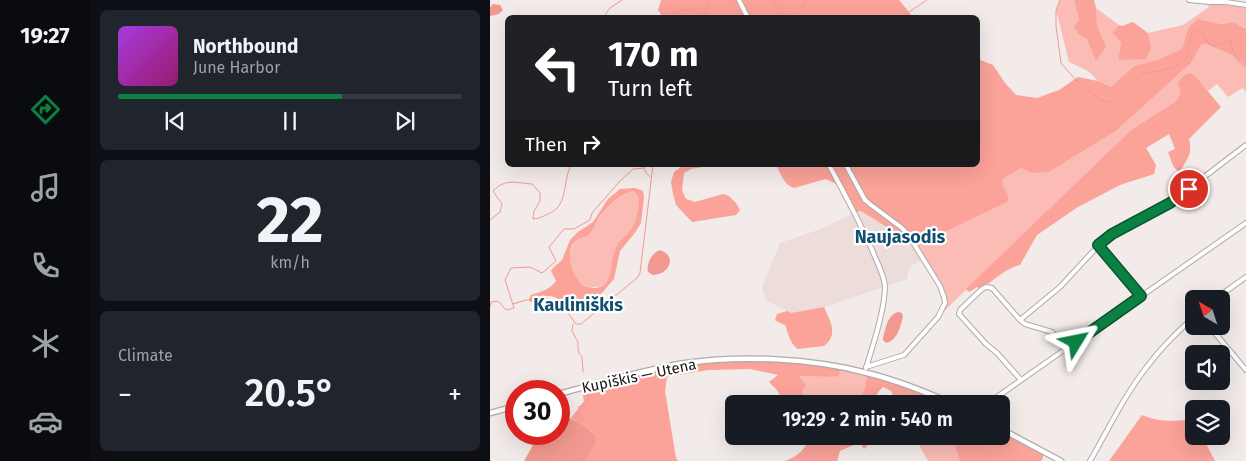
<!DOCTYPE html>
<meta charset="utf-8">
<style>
body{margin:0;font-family:"Fira Sans",sans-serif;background:#20242c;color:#f1f3f6;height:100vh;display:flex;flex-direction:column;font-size:19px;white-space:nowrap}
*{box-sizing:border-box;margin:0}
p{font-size:16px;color:#9ea1a6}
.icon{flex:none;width:28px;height:28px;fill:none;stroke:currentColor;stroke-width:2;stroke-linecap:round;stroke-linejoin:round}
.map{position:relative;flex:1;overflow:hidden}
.side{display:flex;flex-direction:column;gap:10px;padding:10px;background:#0d0f14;width:400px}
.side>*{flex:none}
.guide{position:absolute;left:15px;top:15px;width:475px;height:152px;border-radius:8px;box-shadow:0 5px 20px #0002;background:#202124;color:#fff;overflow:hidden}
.needle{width:32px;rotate:321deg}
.tools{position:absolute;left:695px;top:290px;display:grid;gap:10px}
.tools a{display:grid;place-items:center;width:45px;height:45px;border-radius:8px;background:#171b24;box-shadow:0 5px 20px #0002;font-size:25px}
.speed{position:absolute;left:15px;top:380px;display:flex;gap:10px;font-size:25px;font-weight:700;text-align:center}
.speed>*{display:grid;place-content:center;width:65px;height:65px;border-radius:50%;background:#171b24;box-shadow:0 5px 20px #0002;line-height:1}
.speed .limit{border:8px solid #d22;background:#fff;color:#111}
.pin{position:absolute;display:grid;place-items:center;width:42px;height:42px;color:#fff;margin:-21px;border:2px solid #fff;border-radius:50%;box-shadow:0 1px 5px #0007}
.me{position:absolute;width:55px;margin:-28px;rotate:55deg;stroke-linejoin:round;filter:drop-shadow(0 0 4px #0008)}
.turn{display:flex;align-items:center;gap:18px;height:105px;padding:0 20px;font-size:22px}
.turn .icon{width:65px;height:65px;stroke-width:2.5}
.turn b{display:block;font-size:35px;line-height:42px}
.then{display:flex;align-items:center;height:48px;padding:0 20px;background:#0003;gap:10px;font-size:19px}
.big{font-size:38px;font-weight:600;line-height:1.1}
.side .tile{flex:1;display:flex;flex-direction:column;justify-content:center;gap:8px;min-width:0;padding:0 18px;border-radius:8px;background:#20242c}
.side .dial{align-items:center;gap:0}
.dial b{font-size:65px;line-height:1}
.song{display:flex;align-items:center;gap:15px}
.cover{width:60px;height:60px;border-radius:8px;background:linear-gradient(135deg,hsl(280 70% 55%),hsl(320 70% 35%))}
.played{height:5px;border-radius:2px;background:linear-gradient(90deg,#0b8043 65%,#363941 65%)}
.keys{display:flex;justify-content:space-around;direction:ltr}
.heat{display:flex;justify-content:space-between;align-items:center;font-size:28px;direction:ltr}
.trip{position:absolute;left:235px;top:395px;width:285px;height:50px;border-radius:8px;background:#171b24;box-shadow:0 5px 20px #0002;font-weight:600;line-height:50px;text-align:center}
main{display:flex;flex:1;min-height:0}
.tab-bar{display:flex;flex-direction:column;width:90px;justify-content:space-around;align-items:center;background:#090b0e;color:#9ea1a6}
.tab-bar .icon{width:35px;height:35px}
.tab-bar .active{color:#0b8043}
.tab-bar b{font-size:22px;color:#f1f3f6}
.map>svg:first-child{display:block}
.built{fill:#ecdcda}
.green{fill:#fabcb5}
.forest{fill:#fba299;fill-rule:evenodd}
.water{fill:#f19990}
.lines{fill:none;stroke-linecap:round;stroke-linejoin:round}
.stream{stroke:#f19990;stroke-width:1}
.minor-casing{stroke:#b0aaa9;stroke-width:6}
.major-casing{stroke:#b0aaa9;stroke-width:7}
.minor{stroke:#fff;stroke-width:4}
.major{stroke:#fff;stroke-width:4.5}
.route-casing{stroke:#07532c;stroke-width:12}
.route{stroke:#0b8043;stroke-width:9}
.labels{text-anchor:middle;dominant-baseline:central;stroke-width:4.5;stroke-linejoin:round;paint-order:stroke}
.street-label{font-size:15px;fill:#181615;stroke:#fff}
.quarter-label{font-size:18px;font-weight:bold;fill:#104f6f;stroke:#fff}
</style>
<main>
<nav class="tab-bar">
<b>19:27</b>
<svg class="icon active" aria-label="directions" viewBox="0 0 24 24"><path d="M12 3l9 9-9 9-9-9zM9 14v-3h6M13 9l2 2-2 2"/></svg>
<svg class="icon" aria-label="music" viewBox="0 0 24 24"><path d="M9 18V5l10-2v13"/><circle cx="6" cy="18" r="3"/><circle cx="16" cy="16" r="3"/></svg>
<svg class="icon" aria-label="phone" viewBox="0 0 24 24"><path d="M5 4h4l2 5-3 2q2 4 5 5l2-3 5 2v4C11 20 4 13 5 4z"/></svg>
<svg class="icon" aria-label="climate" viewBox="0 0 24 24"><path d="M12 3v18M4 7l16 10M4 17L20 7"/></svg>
<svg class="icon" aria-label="car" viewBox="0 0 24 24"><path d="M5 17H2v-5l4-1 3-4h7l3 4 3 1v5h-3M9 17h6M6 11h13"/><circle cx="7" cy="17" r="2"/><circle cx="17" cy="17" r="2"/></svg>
</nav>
<section class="side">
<div class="tile">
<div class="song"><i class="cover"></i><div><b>Northbound</b><p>June Harbor</p></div></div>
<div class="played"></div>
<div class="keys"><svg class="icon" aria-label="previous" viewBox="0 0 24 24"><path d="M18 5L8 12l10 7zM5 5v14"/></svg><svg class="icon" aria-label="pause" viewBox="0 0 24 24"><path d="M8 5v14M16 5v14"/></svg><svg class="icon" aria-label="next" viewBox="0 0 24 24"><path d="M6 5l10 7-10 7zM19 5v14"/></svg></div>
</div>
<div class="tile dial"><b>22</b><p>km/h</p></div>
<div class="tile"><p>Climate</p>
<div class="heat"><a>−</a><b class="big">20.5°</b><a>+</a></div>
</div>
</section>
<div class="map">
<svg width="756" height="461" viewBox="0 0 756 461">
<rect width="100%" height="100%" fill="#f2ebea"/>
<!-- built -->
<path class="built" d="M371,211L408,234L419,237L432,260L421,266L419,269L417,279L335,307L301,313L276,300L272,287L290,243L331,229L366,212Z"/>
<!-- green -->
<path class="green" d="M570,0H584L589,20L588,34L597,39L616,46L607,25L606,8L629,25L624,33L631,43L628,60L661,48L658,33L693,25L719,7L717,4L736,5L756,8V27L755,28L744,22L733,24L708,19L699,26L692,49L667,60L644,66L621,87L608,81L598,71L579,62L566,10Z
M716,44L742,55L756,66V92L753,88L738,97L727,84L718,91L702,74C696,75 687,78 688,86C689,90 691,89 690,94C690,95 687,100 686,101L641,130L451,314L457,301L455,293L422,237L442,238L516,202L519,198L512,183L514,178L532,168L559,172L626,131L701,63L711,45Z
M143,191C145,193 147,194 148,196C151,202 147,221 143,226C138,235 128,240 125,250C122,259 124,272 118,280C115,285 111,287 106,287C90,289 79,272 79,257C80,252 83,243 87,240C92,237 97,238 101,233C104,228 106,222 110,217C119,205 129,196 143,191Z
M351,369L377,376L374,391L362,404H313L318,398L310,392L311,376L338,377Z
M424,436H466L464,443L470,461H438Z"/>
<!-- forest -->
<path class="forest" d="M171,0H409L423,17L205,18L201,16L193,17L173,18L168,10Z
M584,0H604L606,8L607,25L616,46L606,61L597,39L588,34L584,27L589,20Z
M708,19L732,24L744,22L754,28L756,27V66L742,55L716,44L711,45L701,63L626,131L559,172L541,173L532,168L514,178L512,183L519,198L517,202L442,238L419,237L408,234L371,211L366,212L354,188L336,179L304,188C294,185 291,174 286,165H350L352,166L353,165H488V59L503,65L515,83L526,95L547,98L569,90L588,77L608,81L621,87L644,66L667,60L692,49L699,26Z
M643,22L658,33L661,48L656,59L628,60L631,43L623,33L629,25L632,26Z
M699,73L702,74L706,77L731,107L699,139C703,155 697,158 690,172C683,170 681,159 678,152L685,149L679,134L656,148L666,165L664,174L630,185L588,207L547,235L530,265C516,267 502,283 489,289L487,287L479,292L476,289L641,130L686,101C687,100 690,95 690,93C691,87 689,91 688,85C688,79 695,75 699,73Z
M194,165H223L201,169L194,173L192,190L196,199L205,202L233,194L239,196L246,203L250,210L246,215L202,222L186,205L183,194L181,182L184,172Z
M145,188L153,191L154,197L151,223L144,234L130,251L124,279L111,294L97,299L86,305H80L62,296H57L46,301L40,302L39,299L41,295C50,292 61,289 66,281L61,271L63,268L72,260L80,240L88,232L103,222L118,199L130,189ZM143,191C145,193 147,194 148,197C151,202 146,221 143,226C138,235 128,240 125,250C120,263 124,286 106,288C99,288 93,286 89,281C80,272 75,248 87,240C92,237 97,238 101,233C104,228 106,222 110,216C119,205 129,195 143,191Z
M334,307C340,321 349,334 334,346L308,349C300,344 298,333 295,325L286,321L285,320L287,314L297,311L301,313Z
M256,361C288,362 319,364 351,369L348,376L338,377L311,376L310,377L316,386L311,392L318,398L313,404H296L286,389L279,382L288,375L260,369L218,370L177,377L175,391L186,458L188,461H95L101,451L103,432L95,426L81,418L94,401L92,391L159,372L198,365Z
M377,376L420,388L442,397L438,404H407L401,391L393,387L389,391L382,404H362L374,391Z
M652,415C668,422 680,421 697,420L704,427V436H712L713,438L725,461H619Z
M511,432L553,455V458L551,461H470L464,443L466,436H511Z
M321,436H381L380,438V443L374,449L370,443C365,444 355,449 350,451L347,461H295C302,458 309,455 314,448C317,444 318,440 321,436Z"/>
<!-- water -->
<path class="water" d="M3,4L10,5L13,10L9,14L0,16V7Z
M169,250C187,254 181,274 163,275L158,272C156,263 162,254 169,250Z
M408,312L412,313L413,317C410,327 408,340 396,343L393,340V338C396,328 397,315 408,312Z
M70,415C78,416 106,429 106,439C105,446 99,455 95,461H34L43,445L52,434H69V416Z"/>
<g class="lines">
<!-- stream -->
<path class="stream" d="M241,0L244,1
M283,0C287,11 295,17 307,16L317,0
M570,0L566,10V26L571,63L585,79L610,100L622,102L643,81L653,74L670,71L689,65L698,56C699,46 698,36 707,29L711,31L718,43L722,46C727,45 737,40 741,41C744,55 743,59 756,67
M113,18L120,8L132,0
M178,18V13H186L194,10H202L214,16L220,0
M410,18L437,0
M154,168L156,173L160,177
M0,220L10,212L12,204L3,191C15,178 27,183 42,184L50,193V201L44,211L43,219C49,219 53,216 58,214C79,206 72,182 81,165
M23,304L36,300L56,298L76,310L86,324H91L147,278L150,273L163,165
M0,307L1,302L8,301L16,310L24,308L15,280L21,268L40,267L52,273L66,261L59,247L74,229H84L100,220L102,213L130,181L143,169L154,168V165
M83,324L82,331L88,342V348L89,353L92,357L93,372
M88,407L96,405L98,400L99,394"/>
<defs>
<path id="minor" d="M249,0L258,18
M699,0L719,2H737
M736,2L756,5
M339,165C355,195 372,225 385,257C389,266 394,276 395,286C395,309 383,345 376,368
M356,165L375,200L381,205L412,228L419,236L450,286L454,297L455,303L448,317L414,355L376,367
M609,245L651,296
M725,299L756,277
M530,320L570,287L609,245L618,236L680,203L756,145
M719,326L756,370
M531,380L507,353L496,344L469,314L470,310L492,289L496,287L502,288L530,320L535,324L562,332L575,349
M500,404L504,399L756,223
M600,461C618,430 634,396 656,368C670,349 687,332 704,317"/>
<path id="major" d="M69,394C110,383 152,370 195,363C251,355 322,358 377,373C406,380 436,392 463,404
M0,413L26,406
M511,429L571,461"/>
</defs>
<!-- minor casing -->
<use href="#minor" class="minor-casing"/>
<!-- major casing -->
<use href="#major" class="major-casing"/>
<!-- minor -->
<use href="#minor" class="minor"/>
<!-- major -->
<use href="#major" class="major"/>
</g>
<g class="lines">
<defs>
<path id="route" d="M586,342L651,296L608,245L622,234L680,203L699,189"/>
</defs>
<!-- route casing -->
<use href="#route" class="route-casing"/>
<!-- route -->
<use href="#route" class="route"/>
</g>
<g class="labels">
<!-- street labels -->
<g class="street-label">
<text transform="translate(149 376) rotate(-12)">Kupiškis — Utena</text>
</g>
<!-- quarter labels -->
<g class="quarter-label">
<text x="410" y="237">Naujasodis</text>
<text x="88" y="305">Kauliniškis</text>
</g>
</g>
</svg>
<div class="tools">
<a><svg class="needle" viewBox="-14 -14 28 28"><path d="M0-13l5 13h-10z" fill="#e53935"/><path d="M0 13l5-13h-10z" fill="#9ea1a6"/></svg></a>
<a><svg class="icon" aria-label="sound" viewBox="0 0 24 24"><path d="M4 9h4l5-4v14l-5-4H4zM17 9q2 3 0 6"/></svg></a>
<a><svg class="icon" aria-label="layers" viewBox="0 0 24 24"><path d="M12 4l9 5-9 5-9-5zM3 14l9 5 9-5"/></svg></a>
</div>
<div class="speed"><div class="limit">30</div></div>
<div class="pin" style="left:699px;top:189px;background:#d93025"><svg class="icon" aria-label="arrive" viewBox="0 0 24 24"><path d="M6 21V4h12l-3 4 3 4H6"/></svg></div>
<svg class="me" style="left:586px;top:342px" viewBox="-20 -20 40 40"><path d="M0-17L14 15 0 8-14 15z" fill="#0b8043" stroke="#fff" stroke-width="4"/></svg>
<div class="trip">19:29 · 2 min · 540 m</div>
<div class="guide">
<div class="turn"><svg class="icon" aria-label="left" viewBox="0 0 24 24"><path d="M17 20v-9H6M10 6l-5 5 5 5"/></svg><div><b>170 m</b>Turn left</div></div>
<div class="then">Then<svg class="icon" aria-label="right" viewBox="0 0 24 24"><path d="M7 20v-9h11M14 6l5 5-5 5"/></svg></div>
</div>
</div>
</main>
